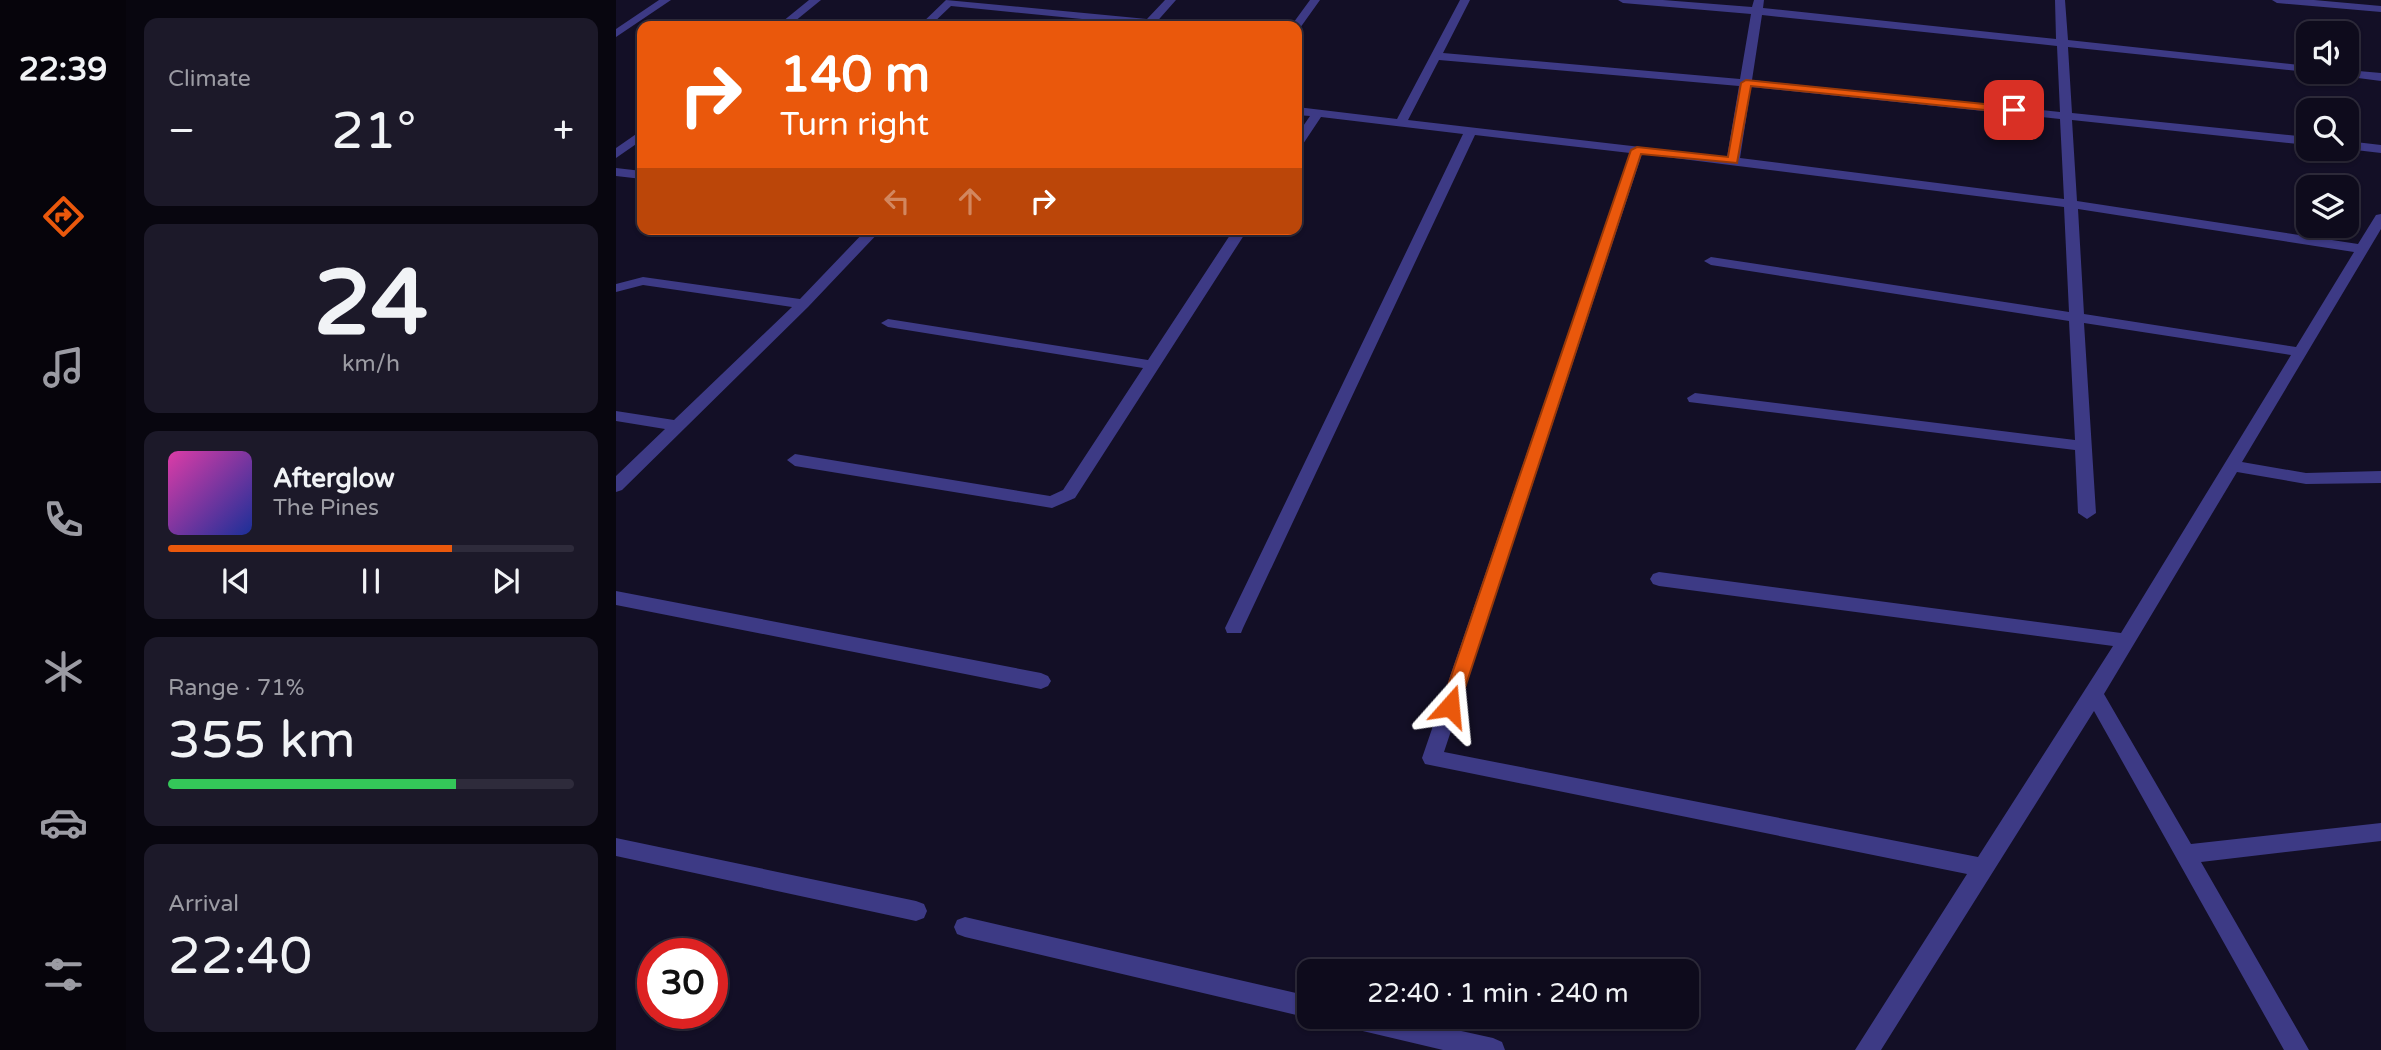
<!DOCTYPE html>
<meta charset="utf-8">
<style>
body{margin:0;font-family:"Varela Round",sans-serif;background:#1c1929;color:#f1f3f6;height:100vh;display:flex;flex-direction:column;font-size:26px;white-space:nowrap}
*{box-sizing:border-box;margin:0}
p{font-size:23px;color:#9b9ba3}
.icon{flex:none;width:38px;height:38px;fill:none;stroke:currentColor;stroke-width:2;stroke-linecap:round;stroke-linejoin:round}
.map{position:relative;flex:1;overflow:hidden}
.sheet{display:flex;flex-direction:column;gap:18px;padding:18px;background:#08060f;width:490px}
.sheet>*{flex:none}
.hud{position:absolute;left:21px;top:21px;width:665px;height:214px;border-radius:14px;box-shadow:0 2px 5px #0004,0 0 0 2px #2e2b3b;background:#ea580c;color:#fff;overflow:hidden}
.controls{position:absolute;left:1680px;top:21px;display:grid;gap:14px}
.controls a{display:grid;place-items:center;width:63px;height:63px;border-radius:14px;background:#0e0b1c;box-shadow:0 2px 5px #0004,0 0 0 2px #2e2b3b;font-size:35px}
.speed{position:absolute;left:21px;top:938px;display:flex;gap:14px;font-size:35px;font-weight:700;text-align:center}
.speed>*{display:grid;place-content:center;width:91px;height:91px;border-radius:50%;background:#0e0b1c;box-shadow:0 2px 5px #0004,0 0 0 2px #2e2b3b;line-height:1}
.speed .limit{border:10px solid #d22;background:#fff;color:#111}
.pin{position:absolute;display:grid;place-items:center;width:60px;height:60px;color:#fff;margin:-30px;border-radius:14px;box-shadow:0 4px 10px #0006}
.me{position:absolute;width:77px;margin:-38px;rotate:18deg;stroke-linejoin:round;filter:drop-shadow(0 0 5px #0008)}
.turn{display:flex;align-items:center;gap:24px;height:147px;padding:0 28px;font-size:32px}
.turn .icon{width:91px;height:91px;stroke-width:2.5}
.turn b{display:block;font-size:49px;line-height:60px}
.lanes{display:flex;align-items:center;height:66px;padding:0 28px;background:#0003;justify-content:center;gap:35px;direction:ltr}
.lanes .off{opacity:.35}
.big{font-size:52px;font-weight:600;line-height:1.1}
.sheet .widget{flex:1;display:flex;flex-direction:column;justify-content:center;gap:10px;min-width:0;padding:0 24px;border-radius:14px;background:#1c1929}
.sheet .dial{align-items:center;gap:0}
.dial b{font-size:91px;line-height:1}
.song{display:flex;align-items:center;gap:21px}
.cover{width:84px;height:84px;border-radius:10px;background:linear-gradient(135deg,hsl(320 70% 55%),hsl(230 70% 35%))}
.played{height:7px;border-radius:4px;background:linear-gradient(90deg,#ea580c 70%,#2e2b3b 70%)}
.keys{display:flex;justify-content:space-around;direction:ltr}
.heat{display:flex;justify-content:space-between;align-items:center;font-size:38px;direction:ltr}
.charge{height:10px;border-radius:5px;background:linear-gradient(90deg,#34c759 71%,#2e2b3b 0)}
.trip{position:absolute;left:681px;top:959px;width:402px;height:70px;border-radius:14px;background:#0e0b1c;box-shadow:0 2px 5px #0004,0 0 0 2px #2e2b3b;font-weight:600;line-height:70px;text-align:center}
main{display:flex;flex:1;min-height:0}
.dock{display:flex;flex-direction:column;width:126px;justify-content:space-around;align-items:center;background:#06040b;color:#9b9ba3}
.dock .icon{width:49px;height:49px}
.dock .on{color:#ea580c}
.dock b{font-size:32px;color:#f1f3f6}
.map>svg:first-child{display:block}
.lines{fill:none;stroke-linecap:round;stroke-linejoin:round}
.street{fill:#3d3a85;fill-rule:evenodd}
.route{fill:#ea580c;stroke:#983908;stroke-width:2}
</style>
<main>
<nav class="dock">
<b>22:39</b>
<svg class="icon on" aria-label="directions" viewBox="0 0 24 24"><path d="M12 3l9 9-9 9-9-9zM9 14v-3h6M13 9l2 2-2 2"/></svg>
<svg class="icon" aria-label="music" viewBox="0 0 24 24"><path d="M9 18V5l10-2v13"/><circle cx="6" cy="18" r="3"/><circle cx="16" cy="16" r="3"/></svg>
<svg class="icon" aria-label="phone" viewBox="0 0 24 24"><path d="M5 4h4l2 5-3 2q2 4 5 5l2-3 5 2v4C11 20 4 13 5 4z"/></svg>
<svg class="icon" aria-label="climate" viewBox="0 0 24 24"><path d="M12 3v18M4 7l16 10M4 17L20 7"/></svg>
<svg class="icon" aria-label="car" viewBox="0 0 24 24"><path d="M5 17H2v-5l4-1 3-4h7l3 4 3 1v5h-3M9 17h6M6 11h13"/><circle cx="7" cy="17" r="2"/><circle cx="17" cy="17" r="2"/></svg>
<svg class="icon" aria-label="filters" viewBox="0 0 24 24"><path d="M4 7h16M4 17h16"/><circle cx="9" cy="7" r="2"/><circle cx="15" cy="17" r="2"/></svg>
</nav>
<section class="sheet">
<div class="widget"><p>Climate</p>
<div class="heat"><a>−</a><b class="big">21°</b><a>+</a></div>
</div>
<div class="widget dial"><b>24</b><p>km/h</p></div>
<div class="widget">
<div class="song"><i class="cover"></i><div><b>Afterglow</b><p>The Pines</p></div></div>
<div class="played"></div>
<div class="keys"><svg class="icon" aria-label="previous" viewBox="0 0 24 24"><path d="M18 5L8 12l10 7zM5 5v14"/></svg><svg class="icon" aria-label="pause" viewBox="0 0 24 24"><path d="M8 5v14M16 5v14"/></svg><svg class="icon" aria-label="next" viewBox="0 0 24 24"><path d="M6 5l10 7-10 7zM19 5v14"/></svg></div>
</div>
<div class="widget"><p>Range · 71%</p><b class="big">355 km</b><div class="charge"></div></div>
<div class="widget"><p>Arrival</p><b class="big">22:40</b></div>
</section>
<div class="map">
<svg width="1765" height="1050" viewBox="0 0 1765 1050">
<rect width="100%" height="100%" fill="#130f26"/>
<g class="lines">
<!-- street -->
<path class="street" d="M43,0H55L0,37V29Z
M193,0H205L173,26H161Z
M330,0L531,19L549,0H560L537,26L335,6L314,26H303Z
M694,0H704L684,28L675,26Z
M844,0H854L827,53L1124,79L1135,14L1007,3L1002,0H1047L1136,7L1138,0H1148L1147,8L1440,39L1439,0H1449L1452,40L1692,66V72H1695H1692L1452,47L1456,113L1692,137V145L1456,120L1461,201L1742,244L1760,215L1765,214V229L1626,462L1690,473L1765,471V483L1690,484L1621,472L1488,694L1575,844L1765,823V841L1585,862L1693,1050H1668L1478,711L1265,1050H1239L1351,874L809,764L806,758L1014,153L859,135L627,628L625,633H611L609,628L847,134L705,117L685,147L681,148V135L694,116L681,115V107L781,119ZM1146,15L1441,46L1444,112L1136,80ZM823,60L1123,86L1111,157L792,120ZM1135,87L1444,119L1448,199L1124,158ZM1026,154L1448,207L1453,312L1095,257L1088,261L1095,265L1453,321L1459,440L1079,393L1071,398L1073,402L1459,450L1462,513L1471,519L1480,513L1468,323L1675,355L1505,633L1043,572L1037,574L1034,579L1037,584L1043,586L1497,646L1362,857L828,752ZM1462,209L1738,252L1680,347L1468,314Z
M1656,0H1698L1765,6V12L1661,3Z
M1731,70L1765,73V81L1719,75L1713,72Z
M26,130V140L0,158V148Z
M1731,141L1765,145V153L1731,149Z
M0,168L26,171V179L0,176Z
M251,229H266L192,307L6,490L0,492V476L49,429L0,421V411L58,420L176,307L27,285L0,292V284L27,277L184,299Z
M618,229H632L459,498L436,508L179,466L171,460L179,454L434,496L447,490L527,368L272,327L265,323L272,319L532,360Z
M0,591L425,673L432,676L435,681L432,686L425,689L0,605Z
M0,838L300,901L308,904L311,911L308,918L300,921L0,856Z
M349,917L693,996V1017H697L693,1018L349,937L341,934L338,927L341,920Z
M722,1017H782L877,1038L886,1042L889,1050H827L734,1028L726,1025Z"/>
</g>
<!-- route -->
<path class="route" d="M1130,80L1398,107L1403,110L1398,113L1135,86L1121,163L1025,154L843,706L834,713L828,711L825,706L1015,150L1021,147L1112,157L1125,83Z"/>
</svg>
<div class="controls">
<a><svg class="icon" aria-label="sound" viewBox="0 0 24 24"><path d="M4 9h4l5-4v14l-5-4H4zM17 9q2 3 0 6"/></svg></a>
<a><svg class="icon" aria-label="search" viewBox="0 0 24 24"><circle cx="10" cy="10" r="6"/><path d="M15 15l6 6"/></svg></a>
<a><svg class="icon" aria-label="layers" viewBox="0 0 24 24"><path d="M12 4l9 5-9 5-9-5zM3 14l9 5 9-5"/></svg></a>
</div>
<div class="speed"><div class="limit">30</div></div>
<div class="pin" style="left:1398px;top:110px;background:#d93025"><svg class="icon" aria-label="arrive" viewBox="0 0 24 24"><path d="M6 21V4h12l-3 4 3 4H6"/></svg></div>
<svg class="me" style="left:834px;top:706px" viewBox="-20 -20 40 40"><path d="M0-17L14 15 0 8-14 15z" fill="#ea580c" stroke="#fff" stroke-width="4"/></svg>
<div class="trip">22:40 · 1 min · 240 m</div>
<div class="hud">
<div class="turn"><svg class="icon" aria-label="right" viewBox="0 0 24 24"><path d="M7 20v-9h11M14 6l5 5-5 5"/></svg><div><b>140 m</b>Turn right</div></div>
<div class="lanes"><svg class="icon off" aria-label="left" viewBox="0 0 24 24"><path d="M17 20v-9H6M10 6l-5 5 5 5"/></svg><svg class="icon off" aria-label="ahead" viewBox="0 0 24 24"><path d="M12 20V5M6 11l6-6 6 6"/></svg><svg class="icon" aria-label="right" viewBox="0 0 24 24"><path d="M7 20v-9h11M14 6l5 5-5 5"/></svg></div>
</div>
</div>
</main>
